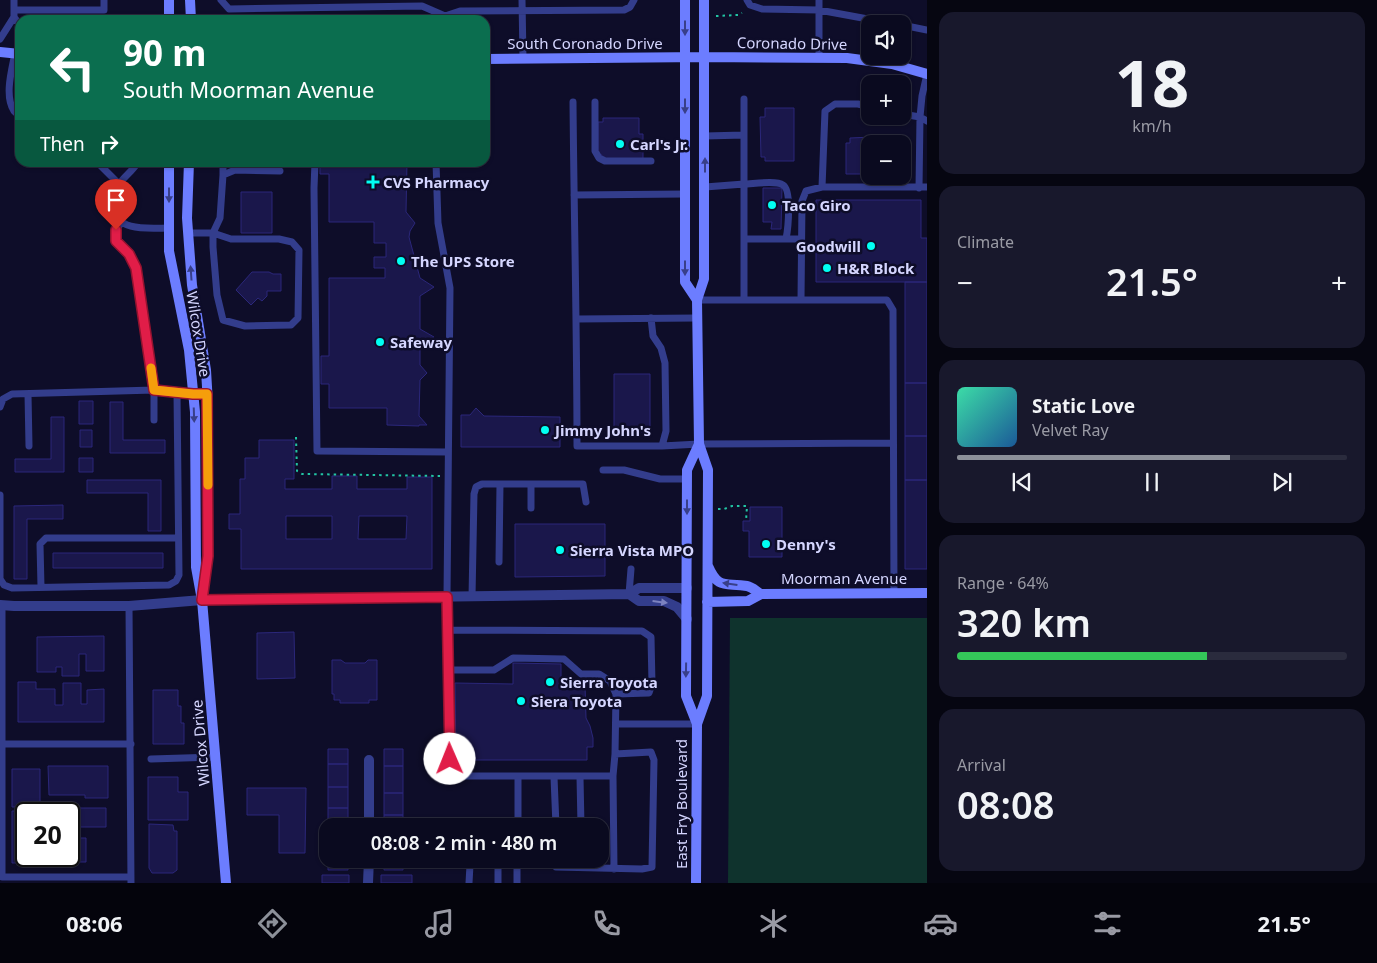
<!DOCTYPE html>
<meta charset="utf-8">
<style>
body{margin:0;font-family:"Noto Sans",sans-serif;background:#18182c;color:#f1f3f6;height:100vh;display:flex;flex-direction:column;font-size:19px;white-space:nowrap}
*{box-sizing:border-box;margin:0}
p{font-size:16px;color:#999aa4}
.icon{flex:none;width:28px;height:28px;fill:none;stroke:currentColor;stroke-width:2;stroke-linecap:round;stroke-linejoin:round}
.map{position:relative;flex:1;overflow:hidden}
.side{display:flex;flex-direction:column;gap:12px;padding:12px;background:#060611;width:450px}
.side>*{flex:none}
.guide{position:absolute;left:15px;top:15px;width:475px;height:152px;border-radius:15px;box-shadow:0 1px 4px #0004,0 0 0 1px #2a2b3d;background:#0b6e4f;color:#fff;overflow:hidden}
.fabs{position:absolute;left:861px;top:15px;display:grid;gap:10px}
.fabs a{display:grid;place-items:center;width:50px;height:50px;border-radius:10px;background:#0a0a1f;box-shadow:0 1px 4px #0004,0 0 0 1px #2a2b3d;font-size:25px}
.speed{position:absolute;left:15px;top:802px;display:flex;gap:10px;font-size:25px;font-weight:700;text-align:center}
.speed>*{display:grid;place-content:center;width:65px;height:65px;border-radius:50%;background:#0a0a1f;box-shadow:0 1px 4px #0004,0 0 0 1px #2a2b3d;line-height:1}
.speed .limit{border:2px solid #111;border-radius:8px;background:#fff;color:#111}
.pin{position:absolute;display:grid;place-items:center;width:42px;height:42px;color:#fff;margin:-51px -21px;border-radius:50% 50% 50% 0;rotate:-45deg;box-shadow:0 0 5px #0007}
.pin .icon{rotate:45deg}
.me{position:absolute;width:55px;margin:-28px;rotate:359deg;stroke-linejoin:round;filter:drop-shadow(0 0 4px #0008)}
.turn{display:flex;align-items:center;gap:18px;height:105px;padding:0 25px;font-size:22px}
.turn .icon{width:65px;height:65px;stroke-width:2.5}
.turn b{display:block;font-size:35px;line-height:42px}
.then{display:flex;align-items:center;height:48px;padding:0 25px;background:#0003;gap:10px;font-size:19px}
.big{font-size:38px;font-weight:600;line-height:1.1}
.side .widget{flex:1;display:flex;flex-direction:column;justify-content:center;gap:8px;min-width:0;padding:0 18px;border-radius:15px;background:#18182c}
.side .dial{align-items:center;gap:0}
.dial b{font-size:65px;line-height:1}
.song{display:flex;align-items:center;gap:15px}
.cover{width:60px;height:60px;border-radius:8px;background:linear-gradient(135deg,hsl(160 70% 55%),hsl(210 70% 35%))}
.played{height:5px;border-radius:2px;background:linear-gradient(90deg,#8c9099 70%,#2a2b3d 70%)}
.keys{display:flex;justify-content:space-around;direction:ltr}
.heat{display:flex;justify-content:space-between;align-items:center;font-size:28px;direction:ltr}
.charge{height:8px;border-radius:4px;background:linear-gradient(90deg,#34c759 64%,#2a2b3d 0)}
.trip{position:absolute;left:319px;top:818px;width:290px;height:50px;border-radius:15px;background:#0a0a1f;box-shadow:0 1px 4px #0004,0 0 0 1px #2a2b3d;font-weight:600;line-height:50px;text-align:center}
.menu{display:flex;height:80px;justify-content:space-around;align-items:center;background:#04040c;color:#999aa4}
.menu .icon{width:35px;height:35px}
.menu .selected{color:#8c9099}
.menu b{font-size:22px;color:#f1f3f6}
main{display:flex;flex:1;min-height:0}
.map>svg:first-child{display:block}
.green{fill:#0f332d}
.building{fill:#1a174b;stroke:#2b277a;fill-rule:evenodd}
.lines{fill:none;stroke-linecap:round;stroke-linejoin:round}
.path{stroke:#22c5a4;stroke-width:2;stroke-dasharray:2.5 4;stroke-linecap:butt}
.lane{stroke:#333d8c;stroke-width:7}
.street{stroke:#333d8c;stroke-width:10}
.secondary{stroke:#6c7dff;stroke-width:10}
.oneway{fill:#383f89}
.oneway2{fill:#7c82c0}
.route-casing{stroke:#92132f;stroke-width:12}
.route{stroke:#e11d48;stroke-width:9}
.slow{stroke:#f59e0b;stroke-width:9}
.poi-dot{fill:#01fff3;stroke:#0e0d29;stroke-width:2}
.labels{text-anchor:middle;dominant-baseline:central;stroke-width:5;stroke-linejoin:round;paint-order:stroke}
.street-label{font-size:15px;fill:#d5d6ff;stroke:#0e0d29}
.poi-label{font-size:15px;font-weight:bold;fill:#d5d6ff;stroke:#0e0d29;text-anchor:start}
</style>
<main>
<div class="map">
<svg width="927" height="883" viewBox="0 0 927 883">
<rect width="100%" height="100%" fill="#0e0d29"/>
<!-- green -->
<path class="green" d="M730,618H927V883H728Z"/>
<!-- building -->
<path class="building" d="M765,108H794V161H765V157H761L760,117H765Z
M603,118H639V134H643V159H602V155H598V122H603Z
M873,137V140H899V144H870V174H846V143H850V138Z
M329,162H407L406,212L415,223L410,231L409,237L420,278L434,287L420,296V329L434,337L420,345V365L427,373L420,380L419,416L427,425H419V426L387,425V408H329V384H321V356H329V278H385V268H374V257H386V243H374V222H329V174H320V164H329Z
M763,188H782L781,229H771L772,222H763Z
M241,192H272V233H241Z
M816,200H921V238H927V282H816Z
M252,272H269L273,274H281V291H267V296L262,301L258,298L251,305L236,290Z
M905,282H927V383H905Z
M614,374H650V432H629V427H614Z
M905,383H927V436H905Z
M79,401H93V424H79Z
M110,402H123V440H165V453H110Z
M476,408L484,416L560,417V447H461V415H470Z
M51,417H64V472H15V459H51Z
M80,430H92V447H80Z
M905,436H927V480H905Z
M259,440H294V479H285V489H332V476H357V489H407V477H432V569H241V529H229V514H240V479H245V458H259ZM286,516H332V539H286ZM359,516H407L406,539H358Z
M79,458H93V472H79Z
M87,480H161V531H148V493H87Z
M905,480H927V569H905Z
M63,505V519H27V579H14V506Z
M750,507H782V557H749V531H743V521H750Z
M515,524H605V576L515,577Z
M53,553H163V568H53Z
M294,632L295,678L257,679V633Z
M104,636V671H86V654H79V676H62V667H56V672H37V637Z
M332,660H341L345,663H365L368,660H377V700H369V703H340V700H334V694H332Z
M513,663L561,664V685H585L586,718L590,726L593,738V747H587V760H456L455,683L513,684Z
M18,682H36V689H55V705H63V683H81V704H87V690L104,689V722H18Z
M153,690H178V706H181V723H184V744H153Z
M328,749H348V764H328Z
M384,749H403V766H384Z
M328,764H348V787H328Z
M48,766H108V798H85V795H49Z
M384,766H403V793H384Z
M12,769H40V807H12Z
M148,777H178V792H188V820H148Z
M328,787H348V808H328Z
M247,788H306L305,853H279V815H247Z
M384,793H403V815H384Z
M74,808H106V827H74Z
M328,808H348V826H328Z
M12,811H42V814H26V856H42V862L12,863Z
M384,815H403V826H384Z
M423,820H456V826H423Z
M463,821H491V826H463Z
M149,824L173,825L174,831H177V870L173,873H152L149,868Z
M69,834H72V838H86V862H46V856H69Z
M328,859H348V870H328Z
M384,859H403V870H384Z
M322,875H349V883H322Z
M381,875H412V883H381Z"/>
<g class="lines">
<!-- path -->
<path class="path" d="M716,16L738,15L742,13
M296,437L297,471L302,474L440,476
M718,509H724L732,506H747L746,521"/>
<!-- lane -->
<path class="lane" d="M221,0L229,9L422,6L445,16
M522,0L523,58
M747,0L750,5L762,9L819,10L895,24
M819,0V58
M14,10H104V0
M14,17L20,25
M443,20L445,16L460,11L624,10L630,7L634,0
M902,25L927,30
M0,39L14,17V0
M15,53C12,69 4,96 14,111C14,111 19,116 20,116
M744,99V184C752,184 776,180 783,185C792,190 788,229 786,239
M573,102C574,217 577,331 577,446H662L699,444L893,443
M595,102V151L599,158L605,161H651
M902,114L920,117L927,121
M705,136L744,135
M97,162L119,184
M138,162C133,171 123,177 118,186C114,192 114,199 114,206C114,233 152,228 169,228
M223,162V175
M315,162L314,188L317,451L448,452
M436,162L438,223L450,288L447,597L450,776H613L615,754L616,694L610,681L599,674H581L564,659L513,658L494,670H449
M705,187L744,184V300
M822,187L825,111L835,104H858L870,107
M919,188L920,117L922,96L927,74
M574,195L685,194
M122,222L116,230V241L129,254L136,268L154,390V420
M188,233H213L231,239H279L292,242L299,250L298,318L291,325L245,326L223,320L217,295L213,247V233L220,218L223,175L235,170L280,171
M744,239H801
M697,300H887L893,310L894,593
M801,300L802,201L806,191L822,187H927
M651,318L653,336L661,348L665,363L666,431L662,446
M577,319L697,318
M28,394L29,446
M0,407L3,399L12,394L154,390L193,394H207
M603,470H624L660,479H687
M531,484V508
M0,495V579L4,585L12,588L169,585L176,581L179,575L177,393
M499,562L500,484
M41,587L40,544L46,538H178
M629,594L631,569
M472,597L474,494L476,487L482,484H583L586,502
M2,606V877H131
M129,606L131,883
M448,630L642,631L651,637L652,684L649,693L616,694
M616,724H697
M2,744H131
M151,759L216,757
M613,776L614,869
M554,777L556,826
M580,777L581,826
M518,826V777
M556,859V867L642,869L652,867L654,760L651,752L615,754
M469,883L470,865
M498,883V865
M517,883V859"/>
<!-- street -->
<path class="street" d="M629,594L639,601H664L677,607L687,619
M0,605L14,606H129L202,600L629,594L639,588H687
M369,826V760
M368,883L369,859"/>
<!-- secondary -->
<path class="secondary" d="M190,0L191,20
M685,0V282L697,300
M169,20V0
M0,52L20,54
M485,59L704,57L847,58L892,64L927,74
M169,162V251L189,350L195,412L196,567L202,600L226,883
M189,162L187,218L192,285L206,370L208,404V557L203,591
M708,566C719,591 726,582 747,586C752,587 756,591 761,594
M707,602L748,601L761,594L927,593
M697,724L686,696L687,470L699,444
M696,883L697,724L707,696L708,470L699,444L697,300L704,279V0"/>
</g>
<!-- one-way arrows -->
<defs><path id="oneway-solid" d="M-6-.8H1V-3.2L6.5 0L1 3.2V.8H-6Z" transform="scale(1.25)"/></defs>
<g class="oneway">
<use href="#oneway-solid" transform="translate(685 28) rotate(90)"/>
<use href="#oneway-solid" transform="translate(685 106) rotate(90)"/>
<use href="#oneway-solid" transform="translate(705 165) rotate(-90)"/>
<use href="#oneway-solid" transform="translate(169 195) rotate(90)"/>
<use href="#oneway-solid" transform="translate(685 268) rotate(90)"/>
<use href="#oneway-solid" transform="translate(191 273) rotate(-94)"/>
<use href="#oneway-solid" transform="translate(194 415) rotate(88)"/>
<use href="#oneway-solid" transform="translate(687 507) rotate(90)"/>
<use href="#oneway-solid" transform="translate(730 584) rotate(-172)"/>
<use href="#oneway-solid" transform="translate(686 670) rotate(91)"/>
</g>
<use class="oneway2" href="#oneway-solid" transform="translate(660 602) rotate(7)"/>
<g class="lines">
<defs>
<path id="route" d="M116,230V241L129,254L136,268L154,390L193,394H207L208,556L202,600L447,597L450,759"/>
</defs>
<!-- route casing -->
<use href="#route" class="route-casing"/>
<!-- route -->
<use href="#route" class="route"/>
<!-- slow -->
<path class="slow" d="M151,368L154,390L193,394H207L208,485"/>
</g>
<!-- markers -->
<g class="poi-dot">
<circle cx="620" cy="144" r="5"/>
<path d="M370.5 174.5h5v5h5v5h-5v5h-5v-5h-5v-5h5z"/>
<circle cx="772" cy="205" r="5"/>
<circle cx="871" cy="246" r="5"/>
<circle cx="401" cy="261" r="5"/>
<circle cx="827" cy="268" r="5"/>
<circle cx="380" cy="342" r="5"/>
<circle cx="545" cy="430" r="5"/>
<circle cx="766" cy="544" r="5"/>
<circle cx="560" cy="550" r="5"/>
<circle cx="550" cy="682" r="5"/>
<circle cx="521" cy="701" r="5"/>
</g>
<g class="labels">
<!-- street labels -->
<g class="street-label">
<text x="585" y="43">South Coronado Drive</text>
<text transform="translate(792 43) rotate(1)">Coronado Drive</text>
<text transform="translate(199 334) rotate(81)">Wilcox Drive</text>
<text x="844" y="578">Moorman Avenue</text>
<text transform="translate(200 743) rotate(-95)">Wilcox Drive</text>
<text transform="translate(681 804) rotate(-90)">East Fry Boulevard</text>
</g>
<!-- poi labels -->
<g class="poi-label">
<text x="630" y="144">Carl's Jr.</text>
<text x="383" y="182">CVS Pharmacy</text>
<text x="782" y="205">Taco Giro</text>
<text x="861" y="246" text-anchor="end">Goodwill</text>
<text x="411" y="261">The UPS Store</text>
<text x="837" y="268">H&amp;R Block</text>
<text x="390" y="342">Safeway</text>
<text x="555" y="430">Jimmy John's</text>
<text x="776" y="544">Denny's</text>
<text x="570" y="550">Sierra Vista MPO</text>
<text x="560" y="682">Sierra Toyota</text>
<text x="531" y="701">Siera Toyota</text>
</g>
</g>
</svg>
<div class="fabs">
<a><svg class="icon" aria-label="sound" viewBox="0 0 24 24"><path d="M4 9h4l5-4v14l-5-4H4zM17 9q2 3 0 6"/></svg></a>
<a>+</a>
<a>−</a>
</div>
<div class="speed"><div class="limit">20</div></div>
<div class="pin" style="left:116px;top:230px;background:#d93025"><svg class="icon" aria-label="arrive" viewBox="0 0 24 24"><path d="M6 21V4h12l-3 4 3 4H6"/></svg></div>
<svg class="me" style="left:450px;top:759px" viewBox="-20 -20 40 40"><circle r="19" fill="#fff"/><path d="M0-13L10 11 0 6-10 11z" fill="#e11d48"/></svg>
<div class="trip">08:08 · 2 min · 480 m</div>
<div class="guide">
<div class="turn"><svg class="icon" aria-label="left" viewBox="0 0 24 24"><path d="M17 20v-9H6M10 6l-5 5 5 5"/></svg><div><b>90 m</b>South Moorman Avenue</div></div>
<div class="then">Then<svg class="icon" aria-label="right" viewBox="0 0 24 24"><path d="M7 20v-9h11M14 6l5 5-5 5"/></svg></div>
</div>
</div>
<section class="side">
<div class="widget dial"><b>18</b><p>km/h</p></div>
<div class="widget"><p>Climate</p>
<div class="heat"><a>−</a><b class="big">21.5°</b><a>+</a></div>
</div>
<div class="widget">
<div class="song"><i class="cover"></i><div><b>Static Love</b><p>Velvet Ray</p></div></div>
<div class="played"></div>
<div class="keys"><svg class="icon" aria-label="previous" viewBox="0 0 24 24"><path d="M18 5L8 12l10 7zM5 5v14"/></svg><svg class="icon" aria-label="pause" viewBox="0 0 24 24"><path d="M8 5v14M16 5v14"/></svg><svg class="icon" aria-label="next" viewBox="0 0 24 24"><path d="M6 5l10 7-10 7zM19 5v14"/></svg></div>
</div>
<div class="widget"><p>Range · 64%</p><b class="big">320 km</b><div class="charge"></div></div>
<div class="widget"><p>Arrival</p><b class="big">08:08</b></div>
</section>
</main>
<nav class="menu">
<b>08:06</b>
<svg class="icon selected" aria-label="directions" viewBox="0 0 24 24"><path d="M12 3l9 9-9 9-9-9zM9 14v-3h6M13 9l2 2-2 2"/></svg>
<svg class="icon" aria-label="music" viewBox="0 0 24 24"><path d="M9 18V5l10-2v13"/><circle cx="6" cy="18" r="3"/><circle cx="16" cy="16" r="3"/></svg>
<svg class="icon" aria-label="phone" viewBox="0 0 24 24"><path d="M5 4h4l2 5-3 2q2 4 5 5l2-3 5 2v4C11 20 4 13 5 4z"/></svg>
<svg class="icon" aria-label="climate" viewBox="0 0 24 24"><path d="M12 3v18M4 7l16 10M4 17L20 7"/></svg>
<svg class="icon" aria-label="car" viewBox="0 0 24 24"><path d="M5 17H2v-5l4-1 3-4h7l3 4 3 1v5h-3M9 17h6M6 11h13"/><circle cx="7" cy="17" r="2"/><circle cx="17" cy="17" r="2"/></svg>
<svg class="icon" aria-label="filters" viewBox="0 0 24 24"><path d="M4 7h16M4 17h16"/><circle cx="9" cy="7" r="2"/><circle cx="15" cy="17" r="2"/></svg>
<b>21.5°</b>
</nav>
